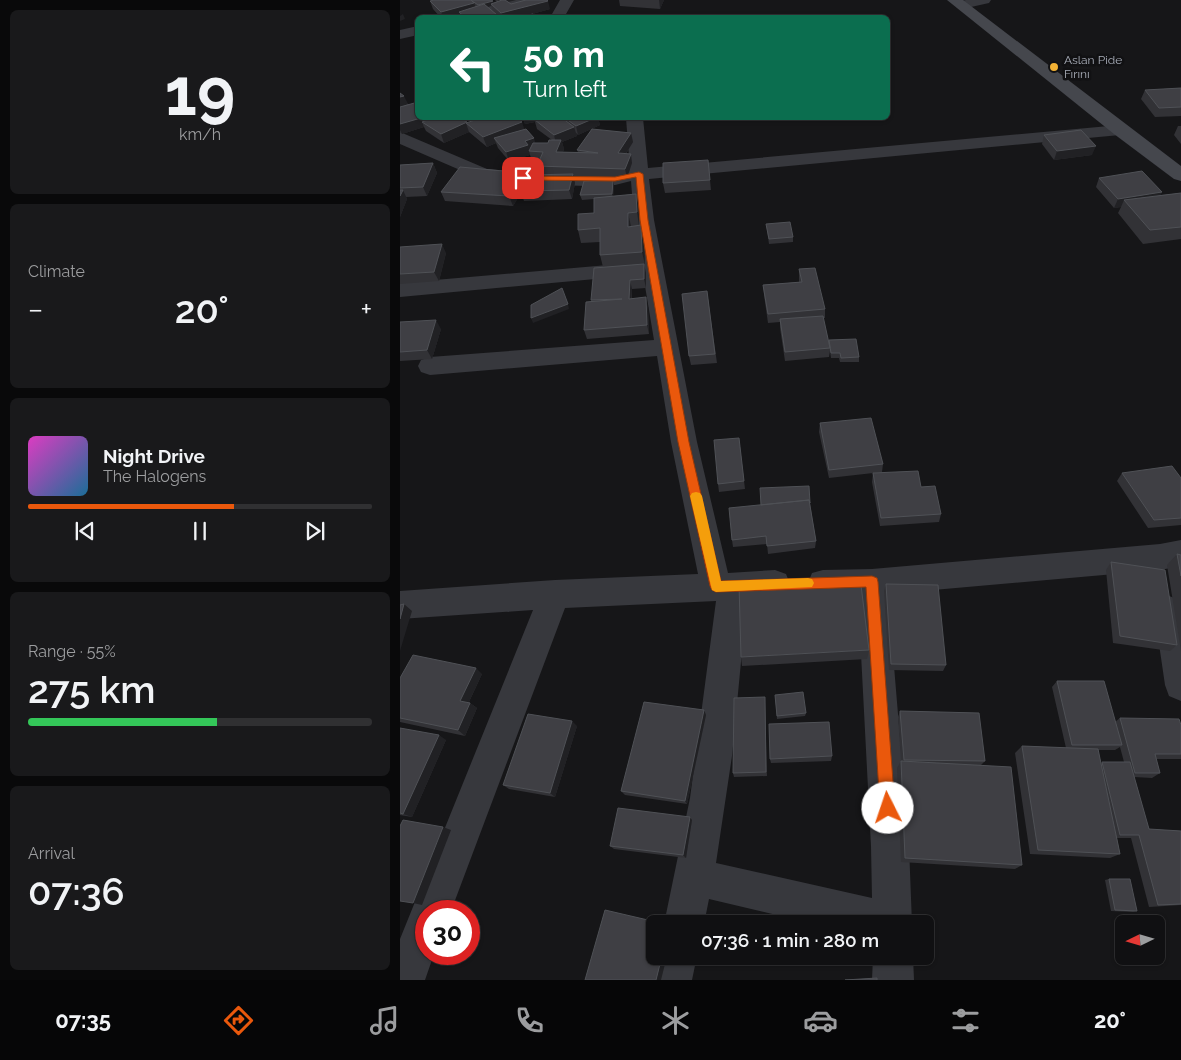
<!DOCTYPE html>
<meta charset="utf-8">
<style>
body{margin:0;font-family:Raleway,sans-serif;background:#19191b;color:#f1f3f6;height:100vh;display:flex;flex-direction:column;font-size:19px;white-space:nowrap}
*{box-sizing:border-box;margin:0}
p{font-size:16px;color:#9c9d9f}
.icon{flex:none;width:28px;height:28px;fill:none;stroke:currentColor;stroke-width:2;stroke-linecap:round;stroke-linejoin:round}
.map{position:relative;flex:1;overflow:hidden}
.sheet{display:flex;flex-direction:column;gap:10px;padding:10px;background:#09090a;width:400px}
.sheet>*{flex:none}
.top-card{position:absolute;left:15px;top:15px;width:475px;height:105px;border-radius:8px;box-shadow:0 1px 4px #0004,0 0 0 1px #303032;background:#0b6e4f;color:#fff;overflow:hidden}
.needle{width:32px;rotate:265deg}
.tools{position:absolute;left:715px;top:915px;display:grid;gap:10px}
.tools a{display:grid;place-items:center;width:50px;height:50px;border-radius:8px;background:#101012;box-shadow:0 1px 4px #0004,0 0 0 1px #303032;font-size:25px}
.speed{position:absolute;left:15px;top:900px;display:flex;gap:10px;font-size:25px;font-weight:700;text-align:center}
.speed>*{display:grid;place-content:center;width:65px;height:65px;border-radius:50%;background:#101012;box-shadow:0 1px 4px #0004,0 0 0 1px #303032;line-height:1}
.speed .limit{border:8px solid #d22;background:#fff;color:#111}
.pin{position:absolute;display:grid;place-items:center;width:42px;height:42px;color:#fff;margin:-21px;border-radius:10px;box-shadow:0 2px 8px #0006}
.me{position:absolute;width:55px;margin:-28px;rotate:356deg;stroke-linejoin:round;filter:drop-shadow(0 0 4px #0008)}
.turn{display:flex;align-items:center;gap:18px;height:105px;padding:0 25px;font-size:22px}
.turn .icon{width:65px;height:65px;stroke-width:2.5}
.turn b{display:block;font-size:35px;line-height:42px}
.big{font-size:38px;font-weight:600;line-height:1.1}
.sheet .widget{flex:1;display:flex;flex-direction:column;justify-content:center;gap:8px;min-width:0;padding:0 18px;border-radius:8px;background:#19191b}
.sheet .dial{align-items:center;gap:0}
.dial b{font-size:65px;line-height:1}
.song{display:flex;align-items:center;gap:15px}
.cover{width:60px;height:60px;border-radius:8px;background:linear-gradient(135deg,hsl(310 70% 55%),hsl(200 70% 35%))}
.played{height:5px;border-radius:2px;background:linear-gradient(90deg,#ea580c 60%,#303032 60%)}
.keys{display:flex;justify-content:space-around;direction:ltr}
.heat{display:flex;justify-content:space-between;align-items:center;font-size:28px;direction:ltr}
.charge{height:8px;border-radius:4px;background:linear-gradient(90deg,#34c759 55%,#303032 0)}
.trip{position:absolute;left:246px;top:915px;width:288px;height:50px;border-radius:8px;background:#101012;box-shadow:0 1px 4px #0004,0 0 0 1px #303032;font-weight:600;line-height:50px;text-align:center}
.tabs{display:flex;height:80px;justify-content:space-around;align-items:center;background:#060607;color:#9c9d9f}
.tabs .icon{width:35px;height:35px}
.tabs .selected{color:#ea580c}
.tabs b{font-size:22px;color:#f1f3f6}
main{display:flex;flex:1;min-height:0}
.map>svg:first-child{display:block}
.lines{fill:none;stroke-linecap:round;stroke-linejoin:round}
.street{fill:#37383d;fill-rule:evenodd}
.secondary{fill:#45474d;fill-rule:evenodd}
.wall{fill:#323236;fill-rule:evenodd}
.shaded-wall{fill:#212124}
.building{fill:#3f3f44;stroke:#4f5156}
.route{fill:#ea580c;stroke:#983908}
.slow{fill:#f59e0b}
.poi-dot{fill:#f2b134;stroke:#111113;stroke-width:2}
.labels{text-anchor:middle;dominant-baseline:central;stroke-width:5;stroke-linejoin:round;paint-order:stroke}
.far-poi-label{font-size:12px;fill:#a8adb8;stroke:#111113;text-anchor:start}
</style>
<main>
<section class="sheet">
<div class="widget dial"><b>19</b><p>km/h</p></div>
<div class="widget"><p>Climate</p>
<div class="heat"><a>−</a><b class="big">20°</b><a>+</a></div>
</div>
<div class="widget">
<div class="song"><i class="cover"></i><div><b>Night Drive</b><p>The Halogens</p></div></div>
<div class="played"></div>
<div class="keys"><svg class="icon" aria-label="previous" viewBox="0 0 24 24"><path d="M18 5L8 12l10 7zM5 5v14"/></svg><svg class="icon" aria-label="pause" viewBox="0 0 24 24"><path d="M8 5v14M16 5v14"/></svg><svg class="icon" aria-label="next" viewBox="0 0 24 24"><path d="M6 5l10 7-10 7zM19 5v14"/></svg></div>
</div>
<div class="widget"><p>Range · 55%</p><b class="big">275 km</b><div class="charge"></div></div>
<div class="widget"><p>Arrival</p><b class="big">07:36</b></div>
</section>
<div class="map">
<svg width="781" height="980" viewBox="0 0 781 980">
<rect width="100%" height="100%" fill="#161618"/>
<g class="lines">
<!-- street -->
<path class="street" d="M108,0H130L128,3L77,18H53L55,15Z
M160,0H174L166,14L168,18H154L152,14Z
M566,0H591L589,3L562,9L555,5L557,2Z
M18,26V35L0,39V30Z
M226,118H243L248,168L720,125L726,126L729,130L726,134L720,135L249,179L254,220L297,442L328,573L375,570L386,574L390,584L386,594L375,598L347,599L332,756L316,863L472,898L471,846L458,596H423L412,593L408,583L412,573L423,570L472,569L760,544L781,540V566L760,570L488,594L509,846L512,924H414L309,899L304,924H264L290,798L316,601L165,608L51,911H26V954H34L25,980H0V939L133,610L0,619V591L155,580L298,574L271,442L257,356L30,375L21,372L18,366L21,360L30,357L254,340L234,220L231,181L215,185L187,186L123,184L83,180L0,144V132L87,169L123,172L215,173L230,170Z
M231,263L239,265L242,270L239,275L0,297V283Z
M769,596L780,600L781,602V701L769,696L765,685L754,610L758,600Z
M257,956H297L292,980H250Z
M473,956H513L514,980H472Z"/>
<!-- secondary -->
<path class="secondary" d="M547,0H563L781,166V181L774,179L714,134Z"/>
</g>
<!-- wall -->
<path class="wall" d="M95,0H116L108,2L111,4L150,9L118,18H99L97,15L98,18H61V16L56,17L58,18H41L33,9L30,1L93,3L97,2ZM91,6L93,12L88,7Z
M219,0H264L260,9L220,6Z
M781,88V116L755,117L741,99L745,90Z
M0,93L18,118L125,129L135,143H148L152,140L137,129L135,122L125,124L123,118H198L200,125L178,135L176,133L177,136L162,142L164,149L163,152H178L177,150L231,133L233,142L226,154L232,163L227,178L173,176L175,183L172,199L124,201L121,193L113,206L45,201L41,192L126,175H140L137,166L139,161L132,160L130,155L109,161L98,148L96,143L87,147L69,132L44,143L26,131L24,127L2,134L0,132Z
M778,126H781V144L774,135Z
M644,135L692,155L654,160L642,144Z
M308,160L311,190L265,193L263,183Z
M33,163L37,173L27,196L6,197L7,199L0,217V165Z
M699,178L761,195L781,193V239L743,244L718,213L721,207L714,208L696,187Z
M213,180L214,185L213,196L236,194L239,207V226L244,239L245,265H244L246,273V288L232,289V298L248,307L249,334L187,339L184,330L191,300L203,267L200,255V242L181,243L178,230L194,213V199L182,200L180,195Z
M366,224L393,237V242L369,244Z
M0,247L46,253L39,281L0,284Z
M399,269L425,309V318H423L429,343V340L459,357V362H440L439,358H431L430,351L429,357L385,361L380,328V322L368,323L364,295L363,285L399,282Z
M307,291L317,363L291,365L289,356Z
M0,322L41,329L32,359L0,361Z
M420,423L483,464L482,472L429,478L419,432Z
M339,438L345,489L319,492L318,484Z
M473,473L521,487L541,514L539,522L480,526L472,482Z
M722,473L781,478V525L748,528L717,481Z
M410,503L416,541L415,548L368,554L367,544L333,547L332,540Z
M777,554L781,555V651L767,565Z
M711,562L777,645L770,651L713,643L706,570Z
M486,584L546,665L543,671L489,670L484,591Z
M469,650L467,659L342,666L341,657Z
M82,674L69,702L70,703L77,708L65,736L0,722V678Z
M657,681L715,722L720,718L781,725V759H756L760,773L752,778L734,777L749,829L781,831V905L749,907L731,838H717L720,854L710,858L630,854L615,753L622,746L666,748L652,687ZM720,747L724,762L701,763L698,750H715Z
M375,695L406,713L405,716L377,719Z
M365,702L367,776L334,777L333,773Z
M304,710L306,715L287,804L225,795L221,791Z
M500,711L585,761L581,765L622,865L615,869L501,862L497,768L501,761L498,717Z
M177,726L155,797L109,789L103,785Z
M0,728L46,740L12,817L0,815Z
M432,756L431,761L371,763L370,759Z
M292,820L286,858L214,849L210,846Z
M709,879L737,911L733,912L711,911L705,880Z"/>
<!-- shaded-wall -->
<path class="shaded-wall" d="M98,0H116L99,4Z
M259,0H264L260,9Z
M93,1L94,5L91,4V6L79,10L78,5Z
M148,1L150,9L118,18H102L101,13Z
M74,3L77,11L59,12L61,16L54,18H43L41,12Z
M3,14L5,19L0,21V16Z
M97,15L98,18H87Z
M4,96L8,104L0,108V97Z
M21,118H34L22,122L24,127L2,134L0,130V124Z
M123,118H158L135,120V122L125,124Z
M195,118H198L200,125L178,135L176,126Z
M122,122L125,131L94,138L96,143L87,147L83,137Z
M66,123L69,132L44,143L41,134Z
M174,127L177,136L162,142L164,149L159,161L156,152V144L154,135Z
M231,133L233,142L220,163L218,153Z
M134,138L137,148L129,150L130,155L109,161L106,152L125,141Z
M696,146L692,155L654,160L657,151Z
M231,154L232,163L227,178L225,169Z
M33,163L37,173L27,196L23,187Z
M125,173L128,182L121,191V193L113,206L109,196Z
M173,174L175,183L172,199L169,190Z
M213,180L214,185L213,199L212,194Z
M3,190L7,199L0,217V196Z
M762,192L758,201L724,200L721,207L714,208L718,199Z
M236,194L239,207V226L237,212Z
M228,213L231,226L228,227Z
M241,225L244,239L245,265L242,252Z
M42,244L46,253L39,281L34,272Z
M244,264L246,273V288L244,279Z
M230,280L232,289L231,308L229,299Z
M246,297L248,307L249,334L247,325Z
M168,304L169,309L133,323L131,318Z
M36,320L41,329L32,359L27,350Z
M4,604L12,611L0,651V619Z
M76,668L82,674L67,706L60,701Z
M70,703L77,708L65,736L58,730Z
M304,710L306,715L287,804L285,801Z
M172,721L177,726L155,797L150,793Z
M39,735L46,740L12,817L3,814Z
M290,817L292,820L286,858L283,855Z
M43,827L51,830L22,905L13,903Z
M262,956H267L261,980H256Z"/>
<!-- building -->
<path class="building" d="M34,0H71L74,3L41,12L30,1Z
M71,0H91L93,1L78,5Z
M102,0H105L111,4L126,0H147L148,1L101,13L91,4Z
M84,4L97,15L87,18H66L59,12Z
M133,14L137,18L119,17Z
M54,15L58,18H45Z
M781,88V107L759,108L745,90Z
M0,93L4,96L0,97Z
M18,102V118H21L0,124V107Z
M33,118H59L67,122L41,134L22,122Z
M81,118H116L122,122L83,137L66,123Z
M141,118H162L174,127L154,135L135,120Z
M165,118H195L176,126Z
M126,129L134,138L125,141L128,145L106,152L94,138Z
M192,129L231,133L218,153L231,154L225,169L137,166L143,152L129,151L133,143H148L149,140H161L156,152L198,153L177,150Z
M681,130L696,146L657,151L644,135Z
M308,160L310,180L263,183V163Z
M33,163L23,187L0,188V165Z
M60,167L125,173L109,196L41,192Z
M742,171L762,192L718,199L699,178Z
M173,174L169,190L121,191L126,175Z
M213,180L212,194L180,195L184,181Z
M0,190H3L0,196Z
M781,193V227L750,230L724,200Z
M236,194L237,212L228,213V227L241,225L242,252L200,255V228L178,230V214L194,213V198Z
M390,222L393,237L369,239L366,224Z
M42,244L34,272L0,274V247Z
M244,264V279L230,280L229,299L246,297L247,325L184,330L186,302L222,299L191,300L194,268Z
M415,268L425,309L368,314L363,285L402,282L399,269Z
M162,288L168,304L131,318V305Z
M307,291L315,354L289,356L282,294Z
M423,316L430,348L385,352L380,319Z
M36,320L27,350L0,352V322Z
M456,339L459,357L441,358L440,353H431L429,340Z
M471,418L483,464L429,470L420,423Z
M339,438L344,481L318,484L314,440Z
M772,466L781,478V518L754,520L722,473Z
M518,471L521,487L535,486L541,514L481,518L473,473Z
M409,486L410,503L409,500L361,505L360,488Z
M409,500L416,541L367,546L366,536L332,540L329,508Z
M777,554L781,555V576Z
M711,562L765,570L777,645L720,636Z
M460,577L469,650L341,657L339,584Z
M486,584L538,585L546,665L491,664Z
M4,604L0,619V605Z
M13,655L76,668L60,701L70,703L58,730L0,718V678Z
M657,681H704L722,745H672Z
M403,692L406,713L377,716L375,695Z
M365,697L366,772L333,773L334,698Z
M244,702L304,710L285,801L221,791Z
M500,711L579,713L585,761L504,760Z
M128,714L172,721L150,793L103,785Z
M720,718L779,719L781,725V754H755L760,773H735Z
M429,722L432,756L370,759L369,724Z
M0,728L39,735L3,814L0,813Z
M622,746L698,749L720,854L638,850Z
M501,761L611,767L622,865L505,858Z
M702,762H730L749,829L781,831V904L758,905L739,835H720Z
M218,808L290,817L283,855L210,846Z
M3,820L43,827L13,903L0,901V826Z
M709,879H730L737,911L715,910Z
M205,910L265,924H255V956H262L256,980H185Z
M477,978V980H445Z"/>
<!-- route -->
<path class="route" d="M239,172L243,174L248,220L289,442L321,581L472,576L477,578L478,582L495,808L493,813L488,816L482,813L480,808L466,587L316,592L312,590L310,586L278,442L240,220L236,177L215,181L123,180L119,178L123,176L215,177Z"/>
<!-- slow -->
<path class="slow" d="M296,492L300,493L302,496L321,581L408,578L412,579L414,583L412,587L316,592L312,590L290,496L292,493Z"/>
<!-- markers -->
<circle class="poi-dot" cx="654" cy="67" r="5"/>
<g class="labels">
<!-- far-poi labels -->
<g class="far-poi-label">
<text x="664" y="60">Aslan Pide<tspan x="664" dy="14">Fırını</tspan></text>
</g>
</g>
</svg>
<div class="tools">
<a><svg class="needle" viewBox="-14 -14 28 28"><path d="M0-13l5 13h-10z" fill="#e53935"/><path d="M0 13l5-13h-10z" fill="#9c9d9f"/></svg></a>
</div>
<div class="speed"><div class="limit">30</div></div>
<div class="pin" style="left:123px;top:178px;background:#d93025"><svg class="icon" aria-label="arrive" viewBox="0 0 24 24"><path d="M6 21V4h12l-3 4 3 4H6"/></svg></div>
<svg class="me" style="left:488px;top:808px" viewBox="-20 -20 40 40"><circle r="19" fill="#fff"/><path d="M0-13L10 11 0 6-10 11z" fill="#ea580c"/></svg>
<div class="trip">07:36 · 1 min · 280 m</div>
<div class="top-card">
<div class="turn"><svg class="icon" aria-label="left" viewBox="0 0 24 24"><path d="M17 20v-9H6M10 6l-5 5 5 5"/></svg><div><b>50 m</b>Turn left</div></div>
</div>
</div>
</main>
<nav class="tabs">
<b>07:35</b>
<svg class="icon selected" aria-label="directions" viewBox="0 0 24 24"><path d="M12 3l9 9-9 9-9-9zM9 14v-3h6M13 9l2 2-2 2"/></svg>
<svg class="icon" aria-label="music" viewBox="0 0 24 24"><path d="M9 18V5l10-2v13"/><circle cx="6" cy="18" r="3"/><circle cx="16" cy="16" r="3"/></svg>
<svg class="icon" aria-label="phone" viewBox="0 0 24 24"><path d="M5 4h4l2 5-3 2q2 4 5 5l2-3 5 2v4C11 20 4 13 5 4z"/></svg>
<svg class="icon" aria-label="climate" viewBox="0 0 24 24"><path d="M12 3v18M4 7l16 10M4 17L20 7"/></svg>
<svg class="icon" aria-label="car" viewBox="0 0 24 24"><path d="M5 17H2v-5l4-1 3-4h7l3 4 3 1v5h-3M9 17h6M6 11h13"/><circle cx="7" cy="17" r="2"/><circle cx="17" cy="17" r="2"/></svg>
<svg class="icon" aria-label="filters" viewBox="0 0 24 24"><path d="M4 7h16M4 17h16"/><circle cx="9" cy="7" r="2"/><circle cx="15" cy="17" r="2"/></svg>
<b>20°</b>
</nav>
